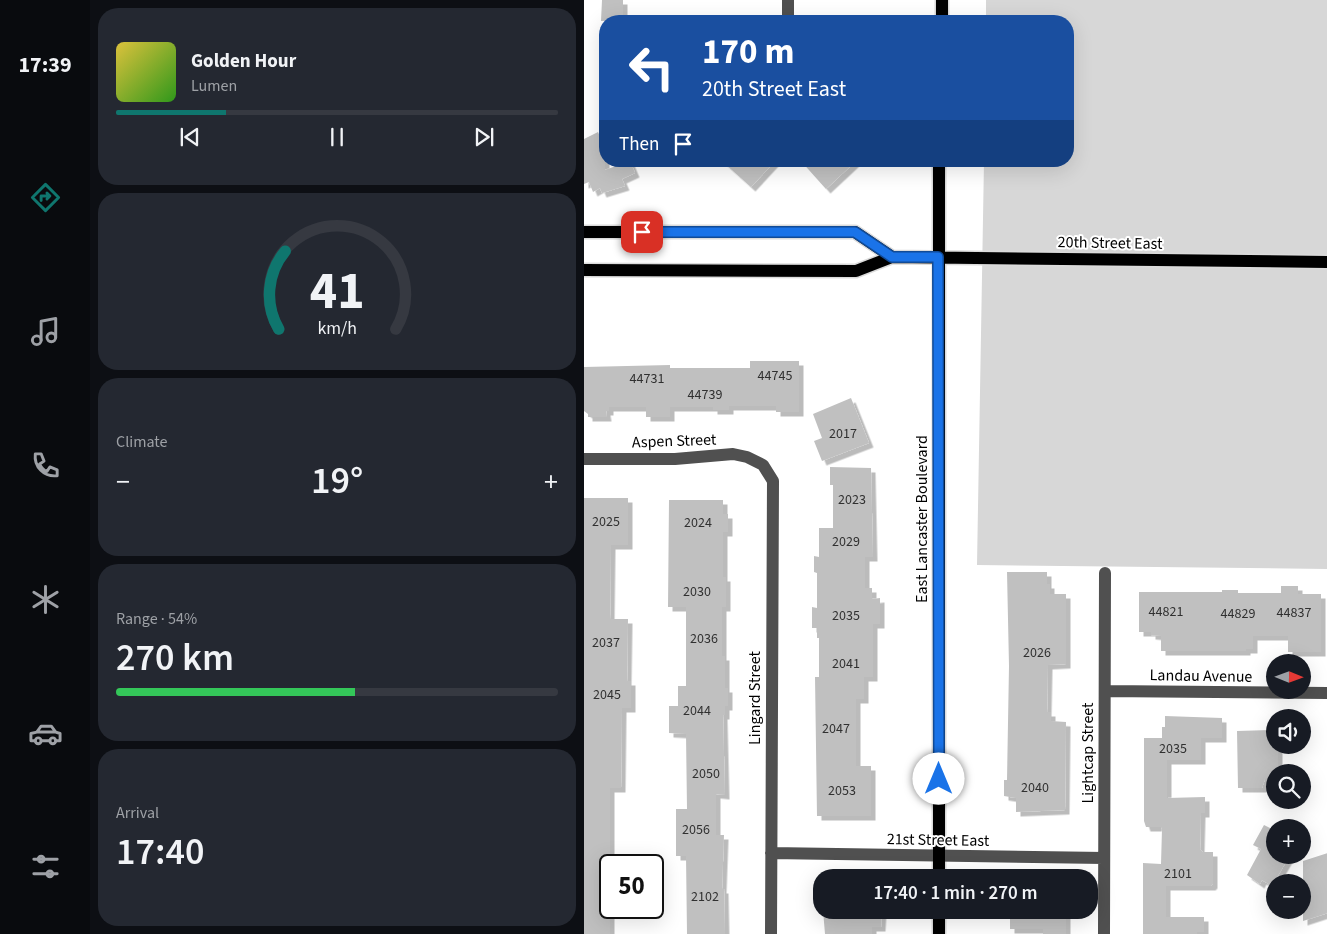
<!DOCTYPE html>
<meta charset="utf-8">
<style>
body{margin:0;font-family:"Source Sans 3",sans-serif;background:#242831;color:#f1f3f6;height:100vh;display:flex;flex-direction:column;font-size:19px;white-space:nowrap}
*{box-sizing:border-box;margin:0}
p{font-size:16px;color:#9ea1a6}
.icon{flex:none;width:28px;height:28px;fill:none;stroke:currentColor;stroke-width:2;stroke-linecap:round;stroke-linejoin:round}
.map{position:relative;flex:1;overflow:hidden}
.sheet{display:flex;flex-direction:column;gap:8px;padding:8px;background:#0d0f14;width:494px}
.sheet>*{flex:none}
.guide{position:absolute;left:15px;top:15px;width:475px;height:152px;border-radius:20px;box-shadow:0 5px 20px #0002;background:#1a4fa0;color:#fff;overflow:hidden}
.needle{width:32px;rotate:91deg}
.fabs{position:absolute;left:682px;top:654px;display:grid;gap:10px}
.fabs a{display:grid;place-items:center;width:45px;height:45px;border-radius:50%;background:#171b24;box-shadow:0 5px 20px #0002;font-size:25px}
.speed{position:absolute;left:15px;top:854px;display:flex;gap:10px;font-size:25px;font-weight:700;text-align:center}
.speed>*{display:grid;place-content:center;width:65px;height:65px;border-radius:50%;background:#171b24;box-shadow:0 5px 20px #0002;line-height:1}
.speed .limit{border:2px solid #111;border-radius:8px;background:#fff;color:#111}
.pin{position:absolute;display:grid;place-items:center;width:42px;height:42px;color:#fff;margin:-21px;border-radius:10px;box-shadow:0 2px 8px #0006}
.me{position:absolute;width:55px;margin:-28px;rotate:0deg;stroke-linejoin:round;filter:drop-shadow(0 0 4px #0008)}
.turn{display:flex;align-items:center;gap:18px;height:105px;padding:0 20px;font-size:22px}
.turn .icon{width:65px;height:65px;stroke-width:2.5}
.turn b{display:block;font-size:35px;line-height:42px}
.then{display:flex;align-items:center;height:48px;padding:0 20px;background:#0003;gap:10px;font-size:19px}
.big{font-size:38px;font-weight:600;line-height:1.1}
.sheet .tile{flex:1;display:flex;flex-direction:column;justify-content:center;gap:8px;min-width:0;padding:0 18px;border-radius:20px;background:#242831}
.sheet .dial{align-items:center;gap:0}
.dial svg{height:130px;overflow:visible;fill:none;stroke:#363941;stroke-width:7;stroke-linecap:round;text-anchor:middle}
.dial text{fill:#f1f3f6;stroke:none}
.song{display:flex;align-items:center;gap:15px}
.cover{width:60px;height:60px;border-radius:8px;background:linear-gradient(135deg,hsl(50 70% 55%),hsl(110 70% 35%))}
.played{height:5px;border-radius:2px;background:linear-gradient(90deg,#0f766e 25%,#363941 25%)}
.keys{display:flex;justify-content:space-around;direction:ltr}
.heat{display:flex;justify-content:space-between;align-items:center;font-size:28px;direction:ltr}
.charge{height:8px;border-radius:4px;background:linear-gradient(90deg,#34c759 54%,#363941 0)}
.trip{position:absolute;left:229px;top:869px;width:285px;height:50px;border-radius:20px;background:#171b24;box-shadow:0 5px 20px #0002;font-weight:600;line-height:50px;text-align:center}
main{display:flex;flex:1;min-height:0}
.tab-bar{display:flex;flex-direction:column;width:90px;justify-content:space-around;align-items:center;background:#090b0e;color:#9ea1a6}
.tab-bar .icon{width:35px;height:35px}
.tab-bar .on{color:#0f766e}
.tab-bar b{font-size:22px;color:#f1f3f6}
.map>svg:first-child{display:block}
.green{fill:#d7d7d7}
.building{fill:#c0c0c0;filter:url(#shadow)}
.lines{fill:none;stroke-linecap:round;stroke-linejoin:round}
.major-casing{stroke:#dbdbdb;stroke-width:15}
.minor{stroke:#505050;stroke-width:12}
.major{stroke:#000;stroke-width:12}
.route-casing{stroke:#114b97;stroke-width:12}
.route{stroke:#1a73e8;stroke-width:9}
.labels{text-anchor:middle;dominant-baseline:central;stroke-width:4;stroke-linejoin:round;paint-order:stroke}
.number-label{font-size:14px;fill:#303030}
.street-label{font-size:16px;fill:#000;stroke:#fff}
</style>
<main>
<nav class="tab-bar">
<b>17:39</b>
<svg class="icon on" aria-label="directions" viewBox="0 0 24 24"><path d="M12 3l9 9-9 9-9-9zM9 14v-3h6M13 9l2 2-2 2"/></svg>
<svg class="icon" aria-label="music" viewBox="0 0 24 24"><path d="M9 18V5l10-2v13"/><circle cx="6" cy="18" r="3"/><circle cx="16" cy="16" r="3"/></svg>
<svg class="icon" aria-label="phone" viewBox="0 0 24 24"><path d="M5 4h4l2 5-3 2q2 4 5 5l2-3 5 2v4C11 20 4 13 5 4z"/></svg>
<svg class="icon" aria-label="climate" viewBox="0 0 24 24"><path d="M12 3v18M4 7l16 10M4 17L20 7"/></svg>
<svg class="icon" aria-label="car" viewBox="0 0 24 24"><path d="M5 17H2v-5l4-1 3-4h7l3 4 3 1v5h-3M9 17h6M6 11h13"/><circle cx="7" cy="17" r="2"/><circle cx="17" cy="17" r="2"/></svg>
<svg class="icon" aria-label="filters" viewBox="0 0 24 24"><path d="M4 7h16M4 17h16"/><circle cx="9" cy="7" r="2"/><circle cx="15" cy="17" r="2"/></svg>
</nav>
<section class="sheet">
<div class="tile">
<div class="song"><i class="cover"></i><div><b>Golden Hour</b><p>Lumen</p></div></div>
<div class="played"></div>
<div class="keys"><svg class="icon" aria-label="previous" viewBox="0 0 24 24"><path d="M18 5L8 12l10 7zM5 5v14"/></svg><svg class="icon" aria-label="pause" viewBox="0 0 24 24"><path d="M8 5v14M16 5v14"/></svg><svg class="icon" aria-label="next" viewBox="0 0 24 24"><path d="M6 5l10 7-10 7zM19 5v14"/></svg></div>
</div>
<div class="tile dial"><svg viewBox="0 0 100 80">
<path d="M14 69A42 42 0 1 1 86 69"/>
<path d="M14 69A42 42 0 0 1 18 21" stroke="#0f766e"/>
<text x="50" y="56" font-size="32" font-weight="700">41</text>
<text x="50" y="72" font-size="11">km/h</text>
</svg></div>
<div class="tile"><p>Climate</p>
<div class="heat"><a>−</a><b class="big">19°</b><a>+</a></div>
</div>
<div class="tile"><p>Range · 54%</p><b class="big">270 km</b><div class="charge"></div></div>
<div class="tile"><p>Arrival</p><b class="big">17:40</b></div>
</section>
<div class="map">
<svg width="744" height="934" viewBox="0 0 744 934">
<defs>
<filter id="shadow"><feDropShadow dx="4.5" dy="4.5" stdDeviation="0" flood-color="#0004"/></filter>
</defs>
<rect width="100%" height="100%" fill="#fff"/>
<!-- green -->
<path class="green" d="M402,0H743V569L393,565L400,161H484V21H402Z"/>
<!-- building -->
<path class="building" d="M18,0H39V21H17Z
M14,132L21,148V170L46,161L51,173L38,179L41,186L18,193L16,188L9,192L5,182L0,184V139Z
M138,161H191L167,187Z
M217,161H272L242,189Z
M166,361H215V412H192V406H145V410H129V407H86V417H62V407H25V411H22L23,417H4V414L0,411V367L86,365V368H166Z
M267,398L285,443L238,461L230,441L238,438L229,414Z
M246,467L287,468L289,557H281V588H288V599L296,598V624H289V677H280V699H272V766H287V816H233L231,677H235V638H233V628H228V607L233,608V573L230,572V556L235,557V528H249V485H246Z
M0,498H44V545H27L26,619H44L43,681H47V708H38L37,788H26V934H0Z
M85,500H139V514H144V532H139V577H142V607H138V656H141V688H144V706H141V715H139L141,795L132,794V835H140L138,889H140L141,934H103L102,856H92V809H103L102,734L85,733V706H94V686H102V607H84Z
M423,572H463V584H466V594H482V664L464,665L463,712H467V721L482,722L481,810L432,812V798L420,796V780H423L425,666Z
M697,586H714V594H737V652H704V636H669V649H662V651H577V636L567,635V632H555V592H638V590H654V593H697Z
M581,716L638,718V738H617V760H583V798L621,797V813H617L616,849L619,852H629V884L627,886H582V917H620V932H613V934H559V863L577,864L578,829L577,827H562L560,821V738H578V727H581Z
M687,730L691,731V747H694V772H691V779H681L678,788H654L653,731Z
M691,823V855H706L688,886L678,880L676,884L663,875L677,849L669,845L680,825L688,829Z
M744,853V913L719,921V861Z
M239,910H298L297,927H288V934H241Z
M426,910H482V934H459V929H426Z"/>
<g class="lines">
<defs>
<path id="major" d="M358,21V0
M0,232H271L308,257
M0,270L272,271L308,257L744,262
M355,878V161
M355,934V910"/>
</defs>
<!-- major casing -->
<use href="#major" class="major-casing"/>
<!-- minor -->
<path class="minor" d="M204,0V21
M0,459H91L149,454L163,457L179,465L189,481L187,934
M521,691L744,693
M187,853L520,858
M520,934L521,573"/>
<!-- major -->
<use href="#major" class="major"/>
</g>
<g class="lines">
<defs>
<path id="route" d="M58,232H271L308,257H354L355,779"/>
</defs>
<!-- route casing -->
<use href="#route" class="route-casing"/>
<!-- route -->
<use href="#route" class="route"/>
</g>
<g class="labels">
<!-- number labels -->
<g class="number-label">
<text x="191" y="376">44745</text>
<text x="63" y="379">44731</text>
<text x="121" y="395">44739</text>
<text x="259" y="434">2017</text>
<text x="268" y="500">2023</text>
<text x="22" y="522">2025</text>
<text x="114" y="523">2024</text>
<text x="262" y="542">2029</text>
<text x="113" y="592">2030</text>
<text x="582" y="612">44821</text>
<text x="710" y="613">44837</text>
<text x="654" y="614">44829</text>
<text x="262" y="616">2035</text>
<text x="120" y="639">2036</text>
<text x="22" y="643">2037</text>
<text x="453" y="653">2026</text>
<text x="262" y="664">2041</text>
<text x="23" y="695">2045</text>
<text x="113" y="711">2044</text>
<text x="252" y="729">2047</text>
<text x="589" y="749">2035</text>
<text x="122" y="774">2050</text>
<text x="451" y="788">2040</text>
<text x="258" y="791">2053</text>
<text x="112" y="830">2056</text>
<text x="594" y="874">2101</text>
<text x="121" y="897">2102</text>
</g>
<!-- street labels -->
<g class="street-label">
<text transform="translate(526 243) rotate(1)">20th Street East</text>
<text transform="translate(90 441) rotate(-2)">Aspen Street</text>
<text transform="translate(338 519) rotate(-90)">East Lancaster Boulevard</text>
<text transform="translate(617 676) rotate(1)">Landau Avenue</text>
<text transform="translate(171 698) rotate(-90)">Lingard Street</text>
<text transform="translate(504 753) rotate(-90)">Lightcap Street</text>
<text transform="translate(354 840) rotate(1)">21st Street East</text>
</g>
</g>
</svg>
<div class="fabs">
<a><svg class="needle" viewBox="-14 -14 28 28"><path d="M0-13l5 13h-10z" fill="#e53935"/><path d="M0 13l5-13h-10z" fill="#9ea1a6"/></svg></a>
<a><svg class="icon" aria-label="sound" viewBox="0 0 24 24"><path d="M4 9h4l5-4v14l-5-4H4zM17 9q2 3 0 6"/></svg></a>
<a><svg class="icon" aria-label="search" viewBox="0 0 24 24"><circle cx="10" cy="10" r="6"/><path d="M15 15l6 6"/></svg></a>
<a>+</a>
<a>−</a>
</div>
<div class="speed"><div class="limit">50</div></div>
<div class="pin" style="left:58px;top:232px;background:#d93025"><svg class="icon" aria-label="arrive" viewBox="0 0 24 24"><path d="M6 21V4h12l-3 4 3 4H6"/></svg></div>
<svg class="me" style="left:355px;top:779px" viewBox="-20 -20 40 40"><circle r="19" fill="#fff"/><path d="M0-13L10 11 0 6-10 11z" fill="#1a73e8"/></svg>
<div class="trip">17:40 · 1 min · 270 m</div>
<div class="guide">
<div class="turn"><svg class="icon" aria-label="left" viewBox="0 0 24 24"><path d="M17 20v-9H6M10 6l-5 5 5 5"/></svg><div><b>170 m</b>20th Street East</div></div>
<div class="then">Then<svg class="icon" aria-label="arrive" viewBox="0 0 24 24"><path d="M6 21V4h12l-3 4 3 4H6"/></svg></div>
</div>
</div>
</main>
